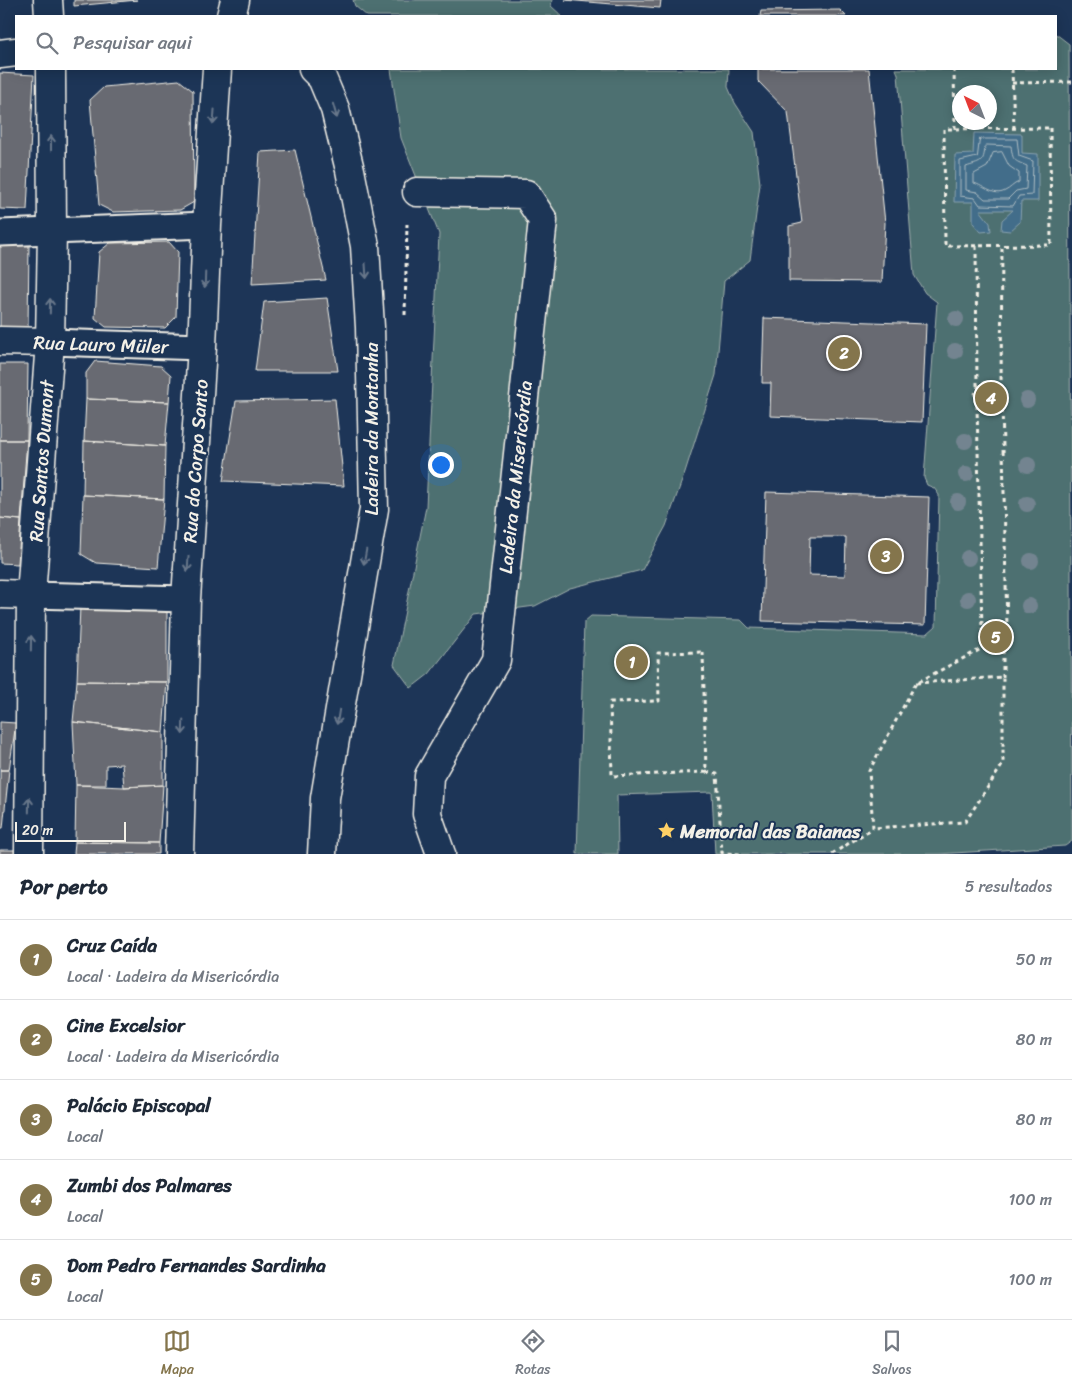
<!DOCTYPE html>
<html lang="pt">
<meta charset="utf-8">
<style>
body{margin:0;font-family:Sriracha,sans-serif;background:#f6f6f7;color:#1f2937}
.compass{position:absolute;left:952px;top:85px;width:45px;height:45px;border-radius:50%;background:#fff;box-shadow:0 2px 12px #0003;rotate:318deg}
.scale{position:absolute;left:15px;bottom:12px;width:111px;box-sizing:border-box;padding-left:5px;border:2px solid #f4f1e8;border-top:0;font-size:14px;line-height:18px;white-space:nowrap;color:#f4f1e8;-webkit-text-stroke:4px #1d3557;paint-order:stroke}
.you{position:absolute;left:440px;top:464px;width:18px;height:18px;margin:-12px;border:4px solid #fff;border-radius:50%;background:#1a73e8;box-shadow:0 0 0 8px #1a73e833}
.badge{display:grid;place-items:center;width:32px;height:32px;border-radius:50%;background:#84754c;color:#fff;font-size:16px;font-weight:700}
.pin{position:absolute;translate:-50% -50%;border:2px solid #fff;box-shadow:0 1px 5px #0006}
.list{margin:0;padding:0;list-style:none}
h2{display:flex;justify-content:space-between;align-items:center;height:65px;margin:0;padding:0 20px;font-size:21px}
h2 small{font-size:16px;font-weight:400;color:#747a83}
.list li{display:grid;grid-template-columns:32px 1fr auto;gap:15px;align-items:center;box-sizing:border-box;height:80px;padding:0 20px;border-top:1px solid #e0e1e3}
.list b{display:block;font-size:19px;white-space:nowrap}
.list p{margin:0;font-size:16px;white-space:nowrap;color:#747a83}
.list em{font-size:16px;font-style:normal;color:#747a83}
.icon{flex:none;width:28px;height:28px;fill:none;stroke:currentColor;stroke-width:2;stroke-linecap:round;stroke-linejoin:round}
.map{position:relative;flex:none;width:1072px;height:854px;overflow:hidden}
.search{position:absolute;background:#fff;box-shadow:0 2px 12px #0003;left:15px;right:15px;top:15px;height:55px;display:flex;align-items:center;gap:12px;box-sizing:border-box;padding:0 18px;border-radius:0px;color:#747a83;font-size:19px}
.sheet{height:465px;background:#fff}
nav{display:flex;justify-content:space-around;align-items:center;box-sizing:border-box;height:70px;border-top:1px solid #e0e1e3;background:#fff;font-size:14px;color:#747a83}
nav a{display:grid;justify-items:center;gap:2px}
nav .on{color:#84754c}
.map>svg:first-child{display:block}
</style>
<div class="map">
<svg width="1072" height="854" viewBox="0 0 1072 854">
<rect width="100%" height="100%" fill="#1d3557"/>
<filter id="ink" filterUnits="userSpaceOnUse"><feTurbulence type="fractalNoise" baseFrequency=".02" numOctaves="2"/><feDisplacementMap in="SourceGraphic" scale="10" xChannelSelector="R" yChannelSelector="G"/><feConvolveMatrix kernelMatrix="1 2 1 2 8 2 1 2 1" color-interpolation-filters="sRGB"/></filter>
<g filter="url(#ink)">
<path fill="#4e7071" stroke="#a1b0ac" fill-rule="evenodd" d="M353 0H552L551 6 562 16H367L355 6Z
M1056 34 1069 44 1072 841 1065 846 938 854H715L712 792 617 795 618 854H577L584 622 591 616 741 620 749 628 927 634 936 626 939 495 934 488 927 485 924 478 937 302 925 293 914 275 898 74 896 69H1056ZM960 92H990V122H960Z
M391 69H729L728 87 735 103 754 132 760 184 750 260 724 281 716 375 685 472 666 526 642 570 570 588 535 606 476 614 429 674 411 688 394 665 426 507 439 234 401 138Z"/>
<path fill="#426d8a" stroke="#89a2b0" d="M974 133 1022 134V153L1038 154V201H1021L1020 222 1010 231 1001 230 1002 220 1013 210H980L990 223 991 231 981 232 973 223V202H954L955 155 973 154Z"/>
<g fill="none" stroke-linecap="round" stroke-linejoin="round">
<path stroke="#adbcc2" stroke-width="1" d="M980 139H1017L1019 156 1033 161 1032 195 1019 196 1013 206 980 205 975 198 960 196V161L977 157Z
M987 145 1011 146C1013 161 1013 160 1027 166L1026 189 1016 191 1008 199H985L977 192 966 190V167C980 162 984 165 985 146Z
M1002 152 1009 166 1019 173V182C1013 184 1010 189 1005 191 994 197 984 186 974 183V174L987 167 993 153Z"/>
</g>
<path fill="#686b72" stroke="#f4f1e8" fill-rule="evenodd" d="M74 0H137L74 6Z
M565 0H661L660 8Z
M840 10 846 16H760L761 11Z
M758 69H869L885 223 882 282 789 281V226L802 223 788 112 758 81Z
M0 73 34 75 27 210 0 209Z
M179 80 193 91 194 202 180 210 113 212 99 205 90 100 104 87Z
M295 150 326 280 252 284 260 152Z
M169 242 178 252 176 317 165 328 106 327 95 318 99 252 110 243Z
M0 245H29L28 328H0Z
M327 298 338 371H255L264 302Z
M764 318 926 324 922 422 770 416 771 383H762Z
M95 361 161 366 171 375 169 402 86 399V373Z
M0 364H28L27 440H0Z
M86 399 169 402 165 446 84 441Z
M335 399 344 486 223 481 236 401Z
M0 440H27L21 520 0 518Z
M84 441 165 446 164 499 83 495Z
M766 492 929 497 925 625 762 621ZM810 537H846L845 576 809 575Z
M83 495 164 499 158 567 96 563 81 554Z
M0 518 21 520 18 564 0 563Z
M80 606 167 610V682L77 681Z
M77 681 167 682 163 732 73 722Z
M0 722 16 723 9 770H0Z
M73 722 163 732V785L124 787 122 764 106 765V785H76Z
M0 770H9L3 828H0Z
M76 785 124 787 163 785 159 843 75 842Z
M75 842 159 843V854H74Z
M0 850H15V854H0Z"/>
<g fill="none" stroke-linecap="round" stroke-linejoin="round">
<defs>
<path id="pedestrian" d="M0 233 207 225
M50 342 202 347
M31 595 186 599"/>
<path id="minor" d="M231 16 235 0
M417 192 526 194 543 220 496 660 429 776 427 814 441 854
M0 341 50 342
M0 594 31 595
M179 854 186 599 202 347 207 225 217 69"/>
<path id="tertiary" d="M48 0 49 16
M0 54 16 52
M313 69 322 78 335 109 350 170 365 246 370 327 374 509 325 798 322 854
M29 854 31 595 50 342 52 232 51 69"/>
</defs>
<use href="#pedestrian" stroke="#f4f1e8" stroke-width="29"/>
<use href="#minor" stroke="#f4f1e8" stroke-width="31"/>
<use href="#tertiary" stroke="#f4f1e8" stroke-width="31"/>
<path stroke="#f4f1e8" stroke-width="3" stroke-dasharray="4 4" stroke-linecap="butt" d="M954 69 955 129
M1012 69 1014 128
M1012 83 1072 82
M1050 128 1051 245 945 246 944 129Z
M976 246 977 387
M405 315 407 224
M975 396a14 14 0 1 1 28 0a14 14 0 1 1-28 0Z
M1001 388 1002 246
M1002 402 1007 629C1015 645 998 656 985 647 976 629 994 614 1007 629
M977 405 982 630
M1003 650V677
M703 652 706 772 612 776 610 702 659 701 658 653Z
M916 683 1003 677V764L965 822 873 828 869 771 916 683 985 647
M706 772 717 774 722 853 740 854
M832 854 873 828"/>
<use href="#pedestrian" stroke="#1d3557" stroke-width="25"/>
<use href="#minor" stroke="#1d3557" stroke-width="28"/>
<use href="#tertiary" stroke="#1d3557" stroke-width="28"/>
</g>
<g fill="#738490">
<circle cx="956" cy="319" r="8"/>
<circle cx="955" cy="351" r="8"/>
<circle cx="1027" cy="400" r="8"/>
<circle cx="965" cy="441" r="8"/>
<circle cx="1028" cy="465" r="8"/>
<circle cx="966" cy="474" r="8"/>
<circle cx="958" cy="502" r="8"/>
<circle cx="1027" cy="504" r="8"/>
<circle cx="968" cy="558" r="8"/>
<circle cx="1031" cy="561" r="8"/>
<circle cx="968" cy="599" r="8"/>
<circle cx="1029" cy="606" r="8"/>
</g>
<defs><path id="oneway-shaft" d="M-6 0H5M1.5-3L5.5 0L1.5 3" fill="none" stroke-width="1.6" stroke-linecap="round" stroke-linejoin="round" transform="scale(1.25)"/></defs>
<g stroke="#68778a">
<use href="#oneway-shaft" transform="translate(335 111) rotate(74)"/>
<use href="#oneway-shaft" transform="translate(214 117) rotate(94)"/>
<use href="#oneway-shaft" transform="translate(51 143) rotate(-90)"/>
<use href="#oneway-shaft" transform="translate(366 271) rotate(86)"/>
<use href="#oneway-shaft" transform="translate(205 280) rotate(92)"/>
<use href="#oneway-shaft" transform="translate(50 306) rotate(-89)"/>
<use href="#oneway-shaft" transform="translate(365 557) rotate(100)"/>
<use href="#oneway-shaft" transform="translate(188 564) rotate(94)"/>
<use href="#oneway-shaft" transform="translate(31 643) rotate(-89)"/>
<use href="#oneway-shaft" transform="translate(338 717) rotate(99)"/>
<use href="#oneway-shaft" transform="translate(183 727) rotate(92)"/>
<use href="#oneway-shaft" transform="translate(29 805) rotate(-89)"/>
</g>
</g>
<defs>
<symbol id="sight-bare" viewBox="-9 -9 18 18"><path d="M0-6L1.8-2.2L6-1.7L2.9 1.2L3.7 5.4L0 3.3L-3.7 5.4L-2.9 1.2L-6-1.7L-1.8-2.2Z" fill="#ffd166" stroke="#1d3557" stroke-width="2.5" paint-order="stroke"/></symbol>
</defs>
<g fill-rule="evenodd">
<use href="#sight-bare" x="654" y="818" width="25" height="25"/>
</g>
<g text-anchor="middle" stroke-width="4" stroke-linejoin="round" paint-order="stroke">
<g font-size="19" fill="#f4f1e8" stroke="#1d3557">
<text transform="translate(101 344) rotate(2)" y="7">Rua Lauro Müler</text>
<text transform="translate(371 429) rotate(-90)" y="7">Ladeira da Montanha</text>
<text transform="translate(41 461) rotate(-86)" y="7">Rua Santos Dumont</text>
<text transform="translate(195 461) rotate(-86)" y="7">Rua do Corpo Santo</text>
<text transform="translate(515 477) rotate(-84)" y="7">Ladeira da Misericórdia</text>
</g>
<g font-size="19" font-weight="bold" fill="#f4f1e8" stroke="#1d3557" text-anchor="start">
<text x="680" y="838">Memorial das Baianas</text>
</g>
</g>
</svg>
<svg class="compass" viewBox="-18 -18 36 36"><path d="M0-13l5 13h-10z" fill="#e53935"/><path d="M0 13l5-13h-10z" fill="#747a83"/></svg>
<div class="scale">20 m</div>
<div class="you"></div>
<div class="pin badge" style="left:632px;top:662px">1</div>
<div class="pin badge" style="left:844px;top:353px">2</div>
<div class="pin badge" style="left:886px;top:556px">3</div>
<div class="pin badge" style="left:991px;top:398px">4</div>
<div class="pin badge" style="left:996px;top:637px">5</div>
<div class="search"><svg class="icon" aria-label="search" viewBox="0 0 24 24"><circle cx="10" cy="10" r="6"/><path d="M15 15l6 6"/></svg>Pesquisar aqui</div>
</div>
<section class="sheet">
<h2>Por perto<small>5 resultados</small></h2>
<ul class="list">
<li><span class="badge">1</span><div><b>Cruz Caída</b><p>Local · Ladeira da Misericórdia</p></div><em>50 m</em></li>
<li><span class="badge">2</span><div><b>Cine Excelsior</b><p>Local · Ladeira da Misericórdia</p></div><em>80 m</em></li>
<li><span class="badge">3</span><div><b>Palácio Episcopal</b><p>Local</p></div><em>80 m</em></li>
<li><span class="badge">4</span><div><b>Zumbi dos Palmares</b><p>Local</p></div><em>100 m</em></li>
<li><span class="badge">5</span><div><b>Dom Pedro Fernandes Sardinha</b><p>Local</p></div><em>100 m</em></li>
</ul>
</section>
<nav>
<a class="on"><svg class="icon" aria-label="map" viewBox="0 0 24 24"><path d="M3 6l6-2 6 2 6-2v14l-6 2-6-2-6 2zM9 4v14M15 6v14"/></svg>Mapa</a>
<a><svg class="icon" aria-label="directions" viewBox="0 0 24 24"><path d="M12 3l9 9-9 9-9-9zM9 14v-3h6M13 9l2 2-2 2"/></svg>Rotas</a>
<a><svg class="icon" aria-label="saved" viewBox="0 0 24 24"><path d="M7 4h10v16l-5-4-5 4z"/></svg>Salvos</a>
</nav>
